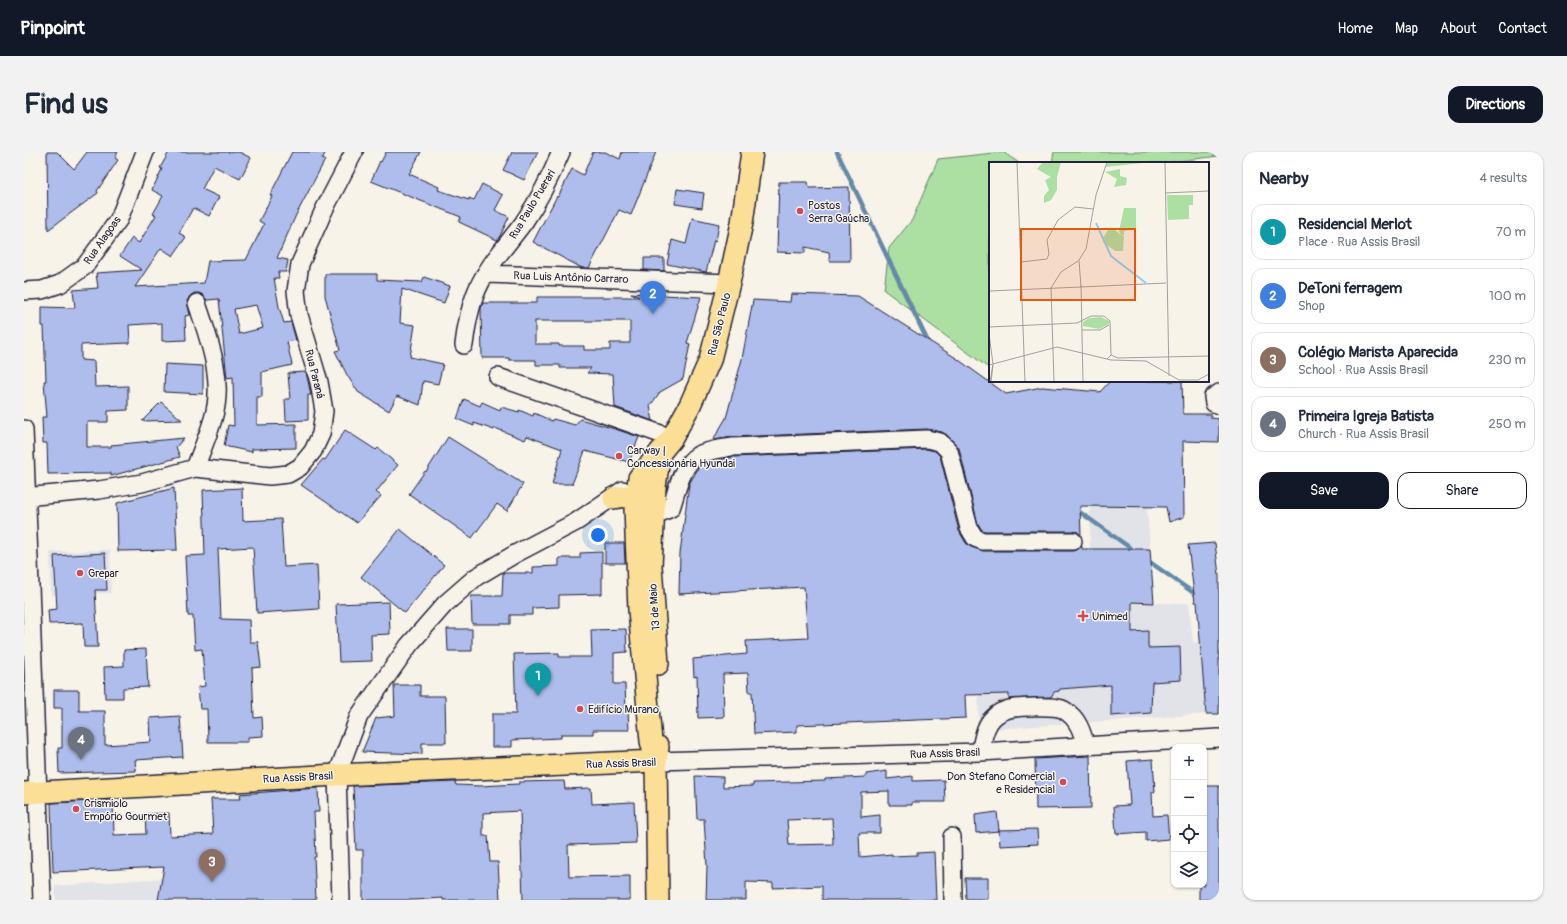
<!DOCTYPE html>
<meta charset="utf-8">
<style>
body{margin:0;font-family:Pangolin,sans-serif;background:#f2f2f3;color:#1f2937}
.controls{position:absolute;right:12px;bottom:12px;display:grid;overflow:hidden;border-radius:8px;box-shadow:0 1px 3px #0004}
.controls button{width:36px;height:36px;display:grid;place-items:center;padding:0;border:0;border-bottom:1px solid #e0e1e3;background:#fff;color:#1f2937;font:20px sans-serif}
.you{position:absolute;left:574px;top:383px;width:14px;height:14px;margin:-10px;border:3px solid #fff;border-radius:50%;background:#1a73e8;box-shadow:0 0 0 6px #1a73e833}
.badge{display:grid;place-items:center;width:26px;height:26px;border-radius:50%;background:#111827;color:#fff;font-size:13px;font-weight:700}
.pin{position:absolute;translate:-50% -33px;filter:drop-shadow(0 1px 2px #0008)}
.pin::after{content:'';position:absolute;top:21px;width:14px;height:12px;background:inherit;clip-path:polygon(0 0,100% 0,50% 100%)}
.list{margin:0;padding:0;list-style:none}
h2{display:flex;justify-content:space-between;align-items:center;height:52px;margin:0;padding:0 16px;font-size:17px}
h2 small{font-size:13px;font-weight:400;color:#747a83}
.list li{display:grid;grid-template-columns:26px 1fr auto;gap:12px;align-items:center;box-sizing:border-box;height:56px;margin:0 8px 8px;padding:0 8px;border:1px solid #e0e1e3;border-radius:12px}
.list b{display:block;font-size:15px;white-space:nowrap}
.list p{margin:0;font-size:13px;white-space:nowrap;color:#747a83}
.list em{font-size:13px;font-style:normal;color:#747a83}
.actions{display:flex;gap:8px;padding:12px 16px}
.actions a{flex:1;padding:9px 0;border:1px solid #111827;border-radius:12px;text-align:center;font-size:14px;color:#111827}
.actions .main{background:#111827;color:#fff}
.icon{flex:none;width:22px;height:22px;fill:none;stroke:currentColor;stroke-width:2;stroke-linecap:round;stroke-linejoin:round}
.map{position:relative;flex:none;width:1195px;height:748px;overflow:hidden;border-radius:12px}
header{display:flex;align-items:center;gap:24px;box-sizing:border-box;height:56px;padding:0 20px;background:#111827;color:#fff}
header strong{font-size:19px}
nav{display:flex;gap:22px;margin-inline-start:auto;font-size:14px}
.intro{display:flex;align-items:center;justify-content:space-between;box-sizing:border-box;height:96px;padding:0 24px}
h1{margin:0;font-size:28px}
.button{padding:10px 18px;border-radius:12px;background:#111827;color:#fff;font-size:14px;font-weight:700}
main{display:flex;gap:24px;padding:0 24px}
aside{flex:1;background:#fff;border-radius:12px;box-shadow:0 1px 3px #0004}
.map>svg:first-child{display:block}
</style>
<header>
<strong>Pinpoint</strong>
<nav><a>Home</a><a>Map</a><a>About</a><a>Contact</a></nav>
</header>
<div class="intro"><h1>Find us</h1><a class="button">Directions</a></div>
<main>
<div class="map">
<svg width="1195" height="748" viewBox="0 0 1195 748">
<rect width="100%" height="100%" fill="#f7f3e8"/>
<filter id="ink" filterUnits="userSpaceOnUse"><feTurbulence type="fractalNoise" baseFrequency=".025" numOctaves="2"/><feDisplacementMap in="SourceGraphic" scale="8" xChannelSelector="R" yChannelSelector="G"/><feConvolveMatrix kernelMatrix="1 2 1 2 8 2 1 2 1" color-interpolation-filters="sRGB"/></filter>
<g filter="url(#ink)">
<path fill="#e1e3e9" d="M1066 354 1123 355 1130 451H1165L1169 490H1176L1182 562 955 578 951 397H1066Z
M86 398 87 441 27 443 26 400Z
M291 715 292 748H32L31 734Z"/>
<path fill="#abe0a2" stroke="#66816e" d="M979 0 995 11H966V217L860 138 865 96 888 68 914 7Z
M1030 0H1195V4L1138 11H1028Z"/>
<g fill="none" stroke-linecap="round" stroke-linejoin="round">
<path stroke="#648aa8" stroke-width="4.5" d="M813 0 905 192
M1053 358 1112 400
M1123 408 1174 444"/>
</g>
<path fill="#aebdec" stroke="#22223b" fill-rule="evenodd" d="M23 0H33L50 17 63 0H94L91 6 94 8 73 39 74 41 24 78Z
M145 0H215L227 6 216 27 190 14 178 37 195 45 185 64 169 56 155 81 162 85 149 104 137 96 111 135 180 131 184 109 222 108 240 72 235 69 248 44 246 43 268 0H302L298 7 301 8 272 63 253 106 264 108 262 120H254L255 126H250L255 155 260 171 267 170 272 188 263 190 268 213 238 220V245H233V273L272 272V296L228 297V300L200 294 204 273 210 274 209 225 203 226 195 147 183 148 179 143 175 141H170L166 144 163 149 166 163 161 164 162 188 138 189V171L105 173 106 191 57 193V208L70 209 71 235 104 234V258L84 259V270H63V295H87V293L160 286 152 295 156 305 87 324V321L24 322 23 291H19L18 265H23L20 229H22L20 174H18V155L51 156 49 138 74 136 72 121 118 118 96 104 108 86 115 91 132 63 129 62 139 44 128 38 138 17 136 16ZM232 153 239 176 215 182 210 157Z
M362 0H397L385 22 415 35 414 38 445 48V46L450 48 458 32 479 43 471 58 485 65 476 84 473 88 435 70 437 65 347 29 356 9 357 10Z
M488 0H514L500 28 479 18Z
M569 0H581L596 7 598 0H632L607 63 595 58 565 116H558L509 90 533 44 534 45 548 17 559 23Z
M755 30H784L785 36 825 35 826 109H806L805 100 781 95V101L753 100Z
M653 37 680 41 678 56 651 52Z
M668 66 695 72 692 89 690 88 682 120 643 112 648 88 662 92Z
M620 106H640V119L620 118Z
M301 122H353V128L398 130 400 125 426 134 420 151 378 137 376 171 391 173 386 205 419 212 414 232 399 229 396 253 373 244 365 259 334 240 323 223 311 199 316 198 301 144Z
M620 138 639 139V143L677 145 663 191 666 192 659 227 636 240 626 254 629 269 591 255 589 222 563 221 567 216H536V213H512V208H485V206H458L457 156 459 151H513V145H615L607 141 620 142ZM511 169H606V191H586V198H560V194H535V192H511Z
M767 142 834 144 932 206 982 242 1018 235 1076 240 1086 229H1158L1159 262H1187V266L1195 267V290L1159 289 1160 365 1145 370 1142 355 1056 354 1057 384 1054 380 1049 379H961L958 378 954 372 935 296 923 283 918 280 903 277 708 285 689 288 702 266 718 207 729 148 766 150Z
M141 212 179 214V242L140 240Z
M282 220 287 243H284V268L262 269 261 247H266L264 221Z
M440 247 456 254 458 250 476 258 477 255 495 260V258L509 264 510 261 528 269 529 267 551 273 556 267 591 277 615 285 605 310 561 299 548 332H528L538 297 503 284 501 288 471 276 470 278 450 271V274L433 267Z
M137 250 158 268 118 269Z
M321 278 352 298 354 296 374 313 352 340 357 344 333 371 277 333 299 307 301 308Z
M424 285 499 332 483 359 473 352 448 386 385 342 401 319 402 320Z
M902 297 911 299 916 304 935 379 942 391 947 395 959 399H1049L1054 397 1058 394V397H1126L1130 451 1108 450V480L1124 479V496L1156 495 1157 528 1128 530 1127 561 1087 564V533L1036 537 1035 539 1030 540 1027 545 985 547V542L941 543 942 566 773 573V580L730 582 728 540H725L724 521 699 522 700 565 674 566 673 524 670 525 669 507 723 502 722 489 784 486 780 435 655 442 656 401 665 332 675 315 685 310 709 305Z
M150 336 153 398 94 399 93 351Z
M218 336 219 369 257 367 260 415 293 413 295 457 233 461 229 395 194 397 197 467 225 468 226 490H234L237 515 228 516 230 566 238 565 239 584 224 585V590H184L183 557H176L174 535 181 534 178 497 171 498 169 464H164L161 404 181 403 179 338Z
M376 377 420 413 381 461 337 425Z
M581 391H600L601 411H581Z
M1191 391 1195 423V562H1182L1173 450H1171L1164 393Z
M578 400V442L535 443V455L508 456V463H486V472H448L447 444H478L479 421H509V415L535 414V406H556V401Z
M81 401 83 438H71L74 495H60L59 471 25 472 24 458 33 457 30 404Z
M365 450 366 482 347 483 348 509 315 510 312 452Z
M423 477H448V499H424Z
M602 477 603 500 590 501V532H601L602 557H604L605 578H569V582H537V586L488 588V595H468V562H492L490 502 535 501V505H568L567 478Z
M122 497 124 535 99 536V546H81L80 515 100 514V498Z
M370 533H396V544H421L422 591H398V602L338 600 352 566 371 564Z
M30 538H55V559H81V593L127 590 126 566 156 564 159 605 111 608 112 619 35 621 34 596H38V556H30Z
M1066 604 1067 656 1012 657 1011 607Z
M1129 607 1131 640H1128L1129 664 1143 663 1145 687 1122 689V680L1092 682 1090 654 1106 653 1103 609Z
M863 619V627L889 624V629L920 628 921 650H888V653H865V639L837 640V665L856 663V681H835L836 705 868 702V704L893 703V701L910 700 912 748H798V734L749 736V731L722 730V748H682L683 714 680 667H673L671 624 699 625V635L729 634V631L801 629V627L842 625V622ZM808 666 809 692 765 693 763 668Z
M540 629 541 637 567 636 568 652 610 650 612 691 544 693 545 725 606 724V748H499L496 659 459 661V684H464L466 710H474L476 748H419V746L391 748H339V698H332L329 634 431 630 432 633 456 634 495 632V630Z
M1180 634H1195V747L1175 748V733H1180Z
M294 636 295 660H290L292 705H290L292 748H134L140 715 29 720 27 651 89 648 90 683 122 682 121 662 145 661 146 684 189 682 187 647H217L216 642Z
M973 660 975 679 952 681 951 663Z
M1013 677 1014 692 976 694 975 678Z
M941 726H964V747H942Z"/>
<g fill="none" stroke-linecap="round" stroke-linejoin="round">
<defs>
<path id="minor" d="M462 122 705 131
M0 139 18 138 36 132 61 114 95 67 121 0
M440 193C442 176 445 159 451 143 461 116 483 93 500 70 515 48 527 24 537 0
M474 225 648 286
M1195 241 1189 245 1190 251 1195 253
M0 277 18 748
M171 316C177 300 184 284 189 267 201 228 185 188 173 151
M0 345 75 338 118 331 171 316 246 324 264 322 276 315 289 299 297 282 300 259 295 230 275 163 272 139 276 112 300 58 330 0
M629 364 647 356C653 339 657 313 674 303 684 298 697 297 708 295L903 287 916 290 925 299 945 376 951 386 959 389H1049
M956 600C959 589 960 574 969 566 973 561 979 559 985 557 995 555 1032 553 1040 558 1054 566 1058 580 1062 594
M632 609 956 600 1195 586
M928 685 929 748
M317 748 313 623 335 564 385 493 421 452 452 425 491 402 552 370 599 338"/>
<path id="major" d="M590 346 609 343 618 345 620 352
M634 512 627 414 631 335 636 300
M632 609 627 589 615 458 611 356 615 326 648 286 666 253 686 208 705 131 718 71 728 0
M0 641 313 623 632 609
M634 748 632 609 634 595"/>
</defs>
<use href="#minor" stroke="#22223b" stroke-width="20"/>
<use href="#major" stroke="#22223b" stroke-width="24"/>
<use href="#minor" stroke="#f7f3e8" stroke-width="17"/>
<use href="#major" stroke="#fbdf96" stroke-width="21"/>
</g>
</g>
<g fill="#d1495b" stroke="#f7f3e8" stroke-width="1.5">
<circle cx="776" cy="59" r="4"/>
<circle cx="595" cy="304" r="4"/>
<circle cx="56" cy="421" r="4"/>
<path d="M1057 458h4v4h4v4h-4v4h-4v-4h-4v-4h4z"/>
<circle cx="556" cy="557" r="4"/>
<circle cx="1039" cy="630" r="4"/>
<circle cx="52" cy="657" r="4"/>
</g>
<g text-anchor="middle" stroke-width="3" stroke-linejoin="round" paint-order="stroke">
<g font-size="11" fill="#22223b" stroke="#f7f3e8">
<text transform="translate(508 52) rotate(-59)" y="4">Rua Paulo Puerari</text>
<text transform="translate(78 88) rotate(-55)" y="4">Rua Alagoas</text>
<text transform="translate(547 125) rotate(2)" y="4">Rua Luis Antônio Carraro</text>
<text transform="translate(695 172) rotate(-76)" y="4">Rua São Paulo</text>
<text transform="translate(291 222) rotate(76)" y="4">Rua Paraná</text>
<text transform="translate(630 455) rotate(-94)" y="4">13 de Maio</text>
<text transform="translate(921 601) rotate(-2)" y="4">Rua Assis Brasil</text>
<text transform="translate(597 611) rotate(-2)" y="4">Rua Assis Brasil</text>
<text transform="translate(274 625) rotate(-3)" y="4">Rua Assis Brasil</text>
</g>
<g font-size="11" fill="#22223b" stroke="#f7f3e8" text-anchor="start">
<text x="784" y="57">Postos<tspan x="784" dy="13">Serra Gaúcha</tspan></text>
<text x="603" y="302">Carway |<tspan x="603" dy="13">Concessionária Hyundai</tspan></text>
<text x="64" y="425">Grepar</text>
<text x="1068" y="468">Unimed</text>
<text x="564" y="561">Edifício Murano</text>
<text x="1031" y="628" text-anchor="end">Don Stefano Comercial<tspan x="1031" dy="13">e Residencial</tspan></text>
<text x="60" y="655">Crismiolo<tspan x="60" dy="13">Empório Gourmet</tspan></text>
</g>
</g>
<g transform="translate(965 10)">
<rect width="220" height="220" fill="#f7f3e8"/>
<path d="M62 0H72L68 15V28L62 38 55 41V34L60 28 56 18 62 15 48 7 53 1ZM118 0H162L117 5ZM131 7V14L138 16 137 23 125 25 128 17 116 10ZM178 33H204V43H200V57L179 58ZM135 46H147V67L135 69V73H132L135 74 134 89H126L114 80V76L119 68 125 67 132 73 130 69ZM112 155 120 159V162L110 167 94 164V160L100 156Z" fill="#abe0a2"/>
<path fill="none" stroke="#90cff1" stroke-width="2" d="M107 61 122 94 157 121"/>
<path fill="none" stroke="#a29fa3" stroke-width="1" d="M28 0 36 220M176 0 180 214M176 31 220 29M32 100 58 97 60 92 58 78 69 58 86 45 104 47M92 123 94 220M92 125 177 121M92 125 90 98 97 87 107 33 118 0M0 129 92 125M0 165 88 161 102 154H115L121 159 122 193 118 197M93 168H111L120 163M0 172 4 202M122 193 129 196 220 194M0 203 68 185 122 198 157 199 190 218H209L220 212M1 220 4 202M2 220 4 203M65 220 62 126 72 110 89 99"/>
<path fill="#e8590c" fill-opacity="0.15" stroke="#e8590c" stroke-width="2" d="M32 67H146V138H32Z"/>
<rect width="220" height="220" fill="none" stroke="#22223b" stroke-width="2"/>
</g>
</svg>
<div class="controls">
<button>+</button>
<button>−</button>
<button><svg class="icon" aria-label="locate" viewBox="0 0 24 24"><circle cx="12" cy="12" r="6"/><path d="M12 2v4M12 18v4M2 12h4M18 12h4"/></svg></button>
<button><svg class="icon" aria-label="layers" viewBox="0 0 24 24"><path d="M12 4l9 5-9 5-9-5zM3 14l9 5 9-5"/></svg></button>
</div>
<div class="you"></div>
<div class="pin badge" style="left:514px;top:544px;background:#0f9aa8">1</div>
<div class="pin badge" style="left:629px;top:162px;background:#3f7fe0">2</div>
<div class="pin badge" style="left:188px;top:730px;background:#8d6e63">3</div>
<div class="pin badge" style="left:57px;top:608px;background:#6b7280">4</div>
</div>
<aside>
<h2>Nearby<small>4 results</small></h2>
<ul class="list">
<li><span class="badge" style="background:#0f9aa8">1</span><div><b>Residencial Merlot</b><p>Place · Rua Assis Brasil</p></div><em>70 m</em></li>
<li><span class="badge" style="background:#3f7fe0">2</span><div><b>DeToni ferragem</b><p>Shop</p></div><em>100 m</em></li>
<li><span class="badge" style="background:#8d6e63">3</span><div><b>Colégio Marista Aparecida</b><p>School · Rua Assis Brasil</p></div><em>230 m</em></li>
<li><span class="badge" style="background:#6b7280">4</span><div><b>Primeira Igreja Batista</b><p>Church · Rua Assis Brasil</p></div><em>250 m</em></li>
</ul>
<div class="actions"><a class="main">Save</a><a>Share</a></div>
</aside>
</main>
